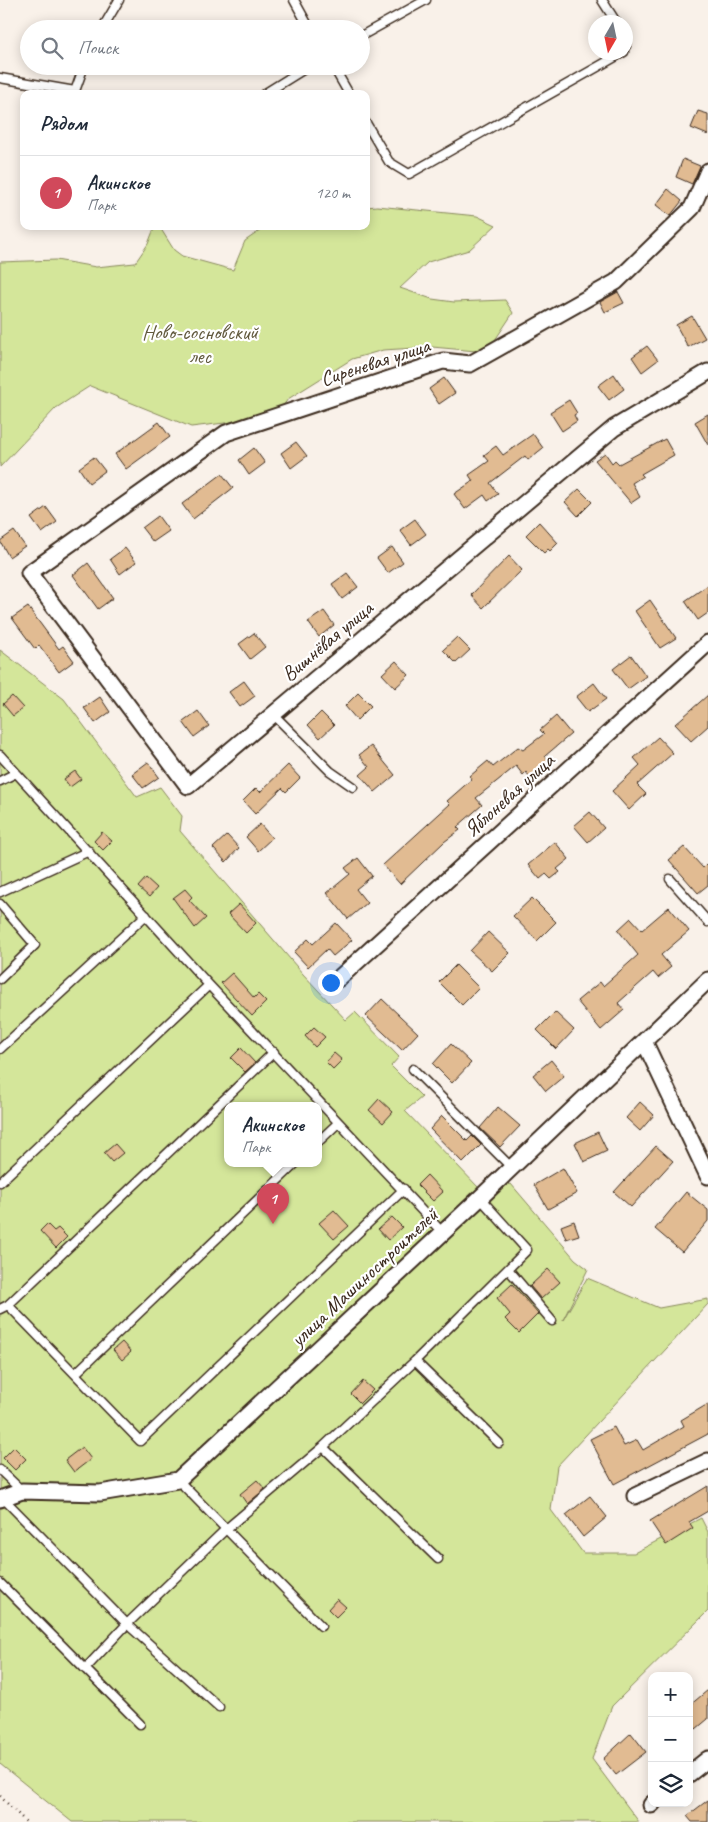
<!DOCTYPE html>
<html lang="ru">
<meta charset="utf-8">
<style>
body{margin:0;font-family:Caveat,sans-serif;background:#f2f2f3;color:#1f2937}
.controls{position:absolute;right:15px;bottom:15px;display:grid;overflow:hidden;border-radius:10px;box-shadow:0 2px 12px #0003}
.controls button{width:45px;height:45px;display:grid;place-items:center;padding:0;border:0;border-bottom:1px solid #e0e1e3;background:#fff;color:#1f2937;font:25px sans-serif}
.compass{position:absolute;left:588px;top:15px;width:45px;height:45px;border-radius:50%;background:#fff;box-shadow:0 2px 12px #0003;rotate:189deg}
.you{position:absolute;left:330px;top:982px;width:18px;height:18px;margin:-12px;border:4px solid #fff;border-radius:50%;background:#1a73e8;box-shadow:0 0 0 8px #1a73e833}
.badge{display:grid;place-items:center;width:32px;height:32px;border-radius:50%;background:#d1495b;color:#fff;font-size:16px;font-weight:700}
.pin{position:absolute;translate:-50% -41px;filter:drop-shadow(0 1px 2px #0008)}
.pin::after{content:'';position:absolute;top:26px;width:18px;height:15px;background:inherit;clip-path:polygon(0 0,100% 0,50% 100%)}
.popup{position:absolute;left:224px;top:1102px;width:98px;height:65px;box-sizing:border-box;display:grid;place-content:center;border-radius:10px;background:#fff;filter:drop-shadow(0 1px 4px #0005);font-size:16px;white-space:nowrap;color:#747a83}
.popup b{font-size:19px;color:#1f2937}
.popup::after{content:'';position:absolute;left:50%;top:100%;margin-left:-10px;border:10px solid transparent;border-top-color:#fff}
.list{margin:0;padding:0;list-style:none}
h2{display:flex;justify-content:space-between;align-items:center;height:65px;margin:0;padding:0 20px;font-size:21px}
h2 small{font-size:16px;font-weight:400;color:#747a83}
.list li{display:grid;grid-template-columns:32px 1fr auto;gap:15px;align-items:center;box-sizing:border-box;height:75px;padding:0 20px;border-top:1px solid #e0e1e3}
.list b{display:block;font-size:19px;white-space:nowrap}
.list p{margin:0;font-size:16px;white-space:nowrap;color:#747a83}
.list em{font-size:16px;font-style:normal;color:#747a83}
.icon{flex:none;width:28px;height:28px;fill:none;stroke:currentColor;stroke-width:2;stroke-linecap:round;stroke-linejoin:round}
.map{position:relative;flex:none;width:708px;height:1822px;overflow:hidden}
.search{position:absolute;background:#fff;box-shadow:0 2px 12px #0003;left:20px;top:20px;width:350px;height:55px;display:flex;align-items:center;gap:12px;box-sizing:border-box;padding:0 18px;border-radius:28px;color:#747a83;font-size:19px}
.panel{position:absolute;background:#fff;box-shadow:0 2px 12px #0003;left:20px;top:90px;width:350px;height:140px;border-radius:10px}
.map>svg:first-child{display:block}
</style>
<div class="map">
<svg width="708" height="1822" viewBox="0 0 708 1822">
<rect width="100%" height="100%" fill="#f9f1e9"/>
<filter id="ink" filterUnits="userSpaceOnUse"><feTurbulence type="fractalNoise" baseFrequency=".02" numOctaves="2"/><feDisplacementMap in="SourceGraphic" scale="10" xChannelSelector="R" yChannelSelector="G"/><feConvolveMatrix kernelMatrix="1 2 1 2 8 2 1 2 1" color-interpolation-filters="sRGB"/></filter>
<g filter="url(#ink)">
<path fill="#d4e69a" stroke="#88885c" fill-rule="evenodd" d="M377 206 477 216 496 225 469 250 428 262 400 288 432 299 454 302 505 300 513 313 487 352 432 347 383 350 352 359 288 399 275 417 191 427 90 386 56 408 0 467V262L56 260 96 267 135 263 148 244 155 226H159L174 250 182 256 233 270 245 241 267 226H366V207Z
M0 650 64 699 137 797 160 787 182 816 180 831 303 974 346 1020 355 1012 399 1057 391 1066 422 1097 405 1111 479 1188 511 1184 575 1259 588 1269 563 1320 587 1278 659 1308 708 1299V1304L557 1466 551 1510 583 1553H634L701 1518 708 1532V1611L612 1706 592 1759 639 1822H72L0 1764ZM228 1105H318V1163H228Z"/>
<path fill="#e1bb92" stroke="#3b2a1e" d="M698 111 708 114V135L691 128Z
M683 159 700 166 692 184 676 177Z
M668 189 682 201 670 216 656 205Z
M618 292 624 303 605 312 600 302Z
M692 316 705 338 688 347 676 325Z
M647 346 658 360 642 372 632 357Z
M614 374 624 389 609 400 598 386Z
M444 378 455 393 439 404 429 389Z
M569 400 577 413 574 415 577 421 562 431 550 412Z
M708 414V445L695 422Z
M159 422 170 437 126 469 115 454Z
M533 434 543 448 528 460 525 456 490 483 498 494 488 501 484 495 465 509 454 494 473 481 469 475 489 461 484 455 496 446 503 455Z
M665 439 674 455 641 474 643 476 632 483 640 497 631 503 595 460 605 453 612 463 615 460 619 464Z
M296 442 307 456 291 468 281 453Z
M254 448 265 463 249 475 239 460Z
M94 457 105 471 89 483 79 468Z
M222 474 233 488 193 519 182 504Z
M579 489 592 502 578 516 565 502Z
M46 507 57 522 42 533 31 518Z
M158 516 169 531 153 542 142 528Z
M415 519 426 534 411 545 400 530Z
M539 522 558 543 550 551 548 549 544 553 526 535Z
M14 531 25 546 9 557 0 541Z
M392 547 403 562 388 573 377 558Z
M125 548 136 562 120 574 110 559Z
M509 556 522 570 483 608 471 595Z
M88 563 113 598 98 609 73 575Z
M347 573 358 587 342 599 332 584Z
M708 585V613L698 620 685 601Z
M650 600 676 638 660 648 635 611Z
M28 607 59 649 63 646 74 661 59 672 39 645 35 649 12 618Z
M324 611 334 625 319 637 308 622Z
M254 633 265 647 250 659 239 644Z
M457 637 470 650 456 663 443 650Z
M631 655 646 676 628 689 613 669Z
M396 661 409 675 395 688 382 674Z
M244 681 255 696 240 707 229 692Z
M594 683 606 699 588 712 576 697Z
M358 693 371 706 357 720 345 706Z
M708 695V726L691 741 675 724Z
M12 696 23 708 13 716 3 704Z
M100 697 110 712 95 723 84 708Z
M198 711 209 726 194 737 183 722Z
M321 712 334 725 320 738 308 725Z
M556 716 571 734 545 756 552 764 532 780 526 772 523 775 516 766 476 798 482 805 457 827 460 830 444 842 400 884 383 865 450 804 447 801 472 779 470 776 488 761 493 767 518 747 523 750 544 734 540 730Z
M658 737 673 753 637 785 646 794 629 810 612 791 640 765 634 758Z
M371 746 395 775 375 792 360 775 369 767 359 755Z
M148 762 159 777 143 788 132 774Z
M288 765 300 778 286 792 282 788 255 814 243 801 256 788 260 792Z
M75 771 81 779 70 787 64 779Z
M590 812 604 828 588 842 574 826Z
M260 824 272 838 258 851 246 837Z
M102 832 112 841 103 850 94 841Z
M227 835 239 848 226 862 213 848Z
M555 842 569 859 557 869 560 872 551 879 546 874 540 879 528 865Z
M684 847 703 868 708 863V885L698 893 669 860Z
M358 858 372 876 356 889 367 903 348 919 327 893 350 874 345 868Z
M146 878 157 888 149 897 138 887Z
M185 889 192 897 189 900 206 918 195 928 173 898Z
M532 898 556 922 537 941 513 916Z
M239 904 256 923 246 933 228 914Z
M669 907 689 931 661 955 671 967 658 978 653 972 618 1003 624 1010 601 1030 577 1001 600 982 603 986 638 955 618 930 631 918 642 930Z
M336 923 352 940 333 956 327 949 308 967 294 952 308 939 313 944Z
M488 932 510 953 492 971 470 951Z
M456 965 479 988 462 1005 439 982Z
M232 973 254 998 258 994 266 1002 252 1016 221 983Z
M382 999 418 1033 402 1050 366 1016Z
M555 1012 574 1030 556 1049 537 1030Z
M314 1027 325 1037 315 1047 305 1036Z
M451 1044 471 1063 452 1083 433 1064Z
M241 1048 255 1063 245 1072 231 1058Z
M334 1053 342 1060 333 1069 326 1062Z
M551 1060 564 1076 546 1091 533 1075Z
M379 1099 393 1112 383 1123 369 1110Z
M640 1102 654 1115 640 1131 626 1118Z
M498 1107 520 1126 500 1147 480 1128Z
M442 1116 467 1141 472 1136 481 1145 463 1163 430 1129Z
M598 1132 607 1151 584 1162 575 1143Z
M115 1144 123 1153 112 1162 104 1153Z
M656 1146 673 1161 631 1207 614 1192Z
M563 1168 577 1193 548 1209 534 1185Z
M427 1175 443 1192 433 1201 417 1185Z
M686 1192 708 1210V1221L682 1252 655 1229Z
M334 1210 349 1226 334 1239 319 1223Z
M392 1217 402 1227 388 1240 378 1229Z
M574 1221 579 1235 566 1239 561 1226Z
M47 1224 54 1231 58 1228 67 1237 56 1248 40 1231Z
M548 1269 560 1282 541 1299 530 1286Z
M512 1284 538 1314 519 1333 505 1319 510 1314 497 1298Z
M122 1342 131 1352 122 1360 113 1350Z
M363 1381 373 1390 360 1403 351 1394Z
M708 1404V1434L614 1484 590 1439 614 1427 624 1446 637 1440 643 1450 684 1426 681 1420Z
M14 1447 26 1459 15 1470 3 1458Z
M82 1447 91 1459 74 1472 65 1460Z
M257 1480 265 1489 247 1504 240 1494Z
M708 1486V1511L689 1522 693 1528 666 1545 650 1521Z
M590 1496 607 1517 583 1537 566 1515Z
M337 1599 346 1607 336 1617 328 1609Z
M708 1690V1719L696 1729 689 1721V1706Z
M631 1733 646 1752 616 1775 603 1759Z
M708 1800V1822H692L687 1816Z"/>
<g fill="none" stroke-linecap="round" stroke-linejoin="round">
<defs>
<path id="service" d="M294 0 310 29
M602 0 616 22
M102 29 119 0
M361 36 426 0
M626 38V46
M333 66 349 94
M0 78 75 91
M74 94 84 66
M264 94 309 66
M366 123 389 162 409 174 624 52
M273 714 330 771 353 787
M0 755 209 985 442 1232
M0 781 16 773
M670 879 708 922
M0 892 89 851
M0 904 35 945 0 979
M0 1049 146 915
M413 1069 511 1167
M318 1142 338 1123
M0 1182 209 985
M508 1269 552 1321
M8 1305 140 1441 404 1189
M0 1309 8 1305 274 1052
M415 1361 499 1443
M75 1374 296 1163
M323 1447 438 1559
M0 1470 22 1491
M178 1480 321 1626
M2 1497 127 1624 225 1530 323 1447 415 1361 527 1250 480 1198
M0 1583 140 1724
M85 1669 127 1624 219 1707"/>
<path id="minor" d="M708 171 692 208 616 282 470 364 443 361 226 433 29 573 188 786 614 428 708 372
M338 979 708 643
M644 1041 708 1176
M635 1496 708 1461
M0 1499 22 1491 100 1493 178 1480 480 1198 708 980
M689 1774 708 1759
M651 1805 653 1803"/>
</defs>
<use href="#service" stroke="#3b2a1e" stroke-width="11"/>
<use href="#minor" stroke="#3b2a1e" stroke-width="19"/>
<path stroke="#3b2a1e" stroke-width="2.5" stroke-dasharray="1 4" stroke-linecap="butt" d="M0 1796 26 1822"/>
<use href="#service" stroke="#fff" stroke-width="8"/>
<use href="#minor" stroke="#fff" stroke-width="15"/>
</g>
</g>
<g text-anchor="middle" stroke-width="4.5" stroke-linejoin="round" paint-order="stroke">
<g font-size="21" fill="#61593d" stroke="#fff">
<text x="200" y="339">Ново-сосновский<tspan x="200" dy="24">лес</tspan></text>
</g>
<g font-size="21" fill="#3b2a1e" stroke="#fff">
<text transform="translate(375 362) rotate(-18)" y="7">Сиреневая улица</text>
<text transform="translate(327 641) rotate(-40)" y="7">Вишнёвая улица</text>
<text transform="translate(509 795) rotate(-42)" y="7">Яблоневая улица</text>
<text transform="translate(364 1277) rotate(-43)" y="7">улица Машиностроителей</text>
</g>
</g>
</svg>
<div class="controls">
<button>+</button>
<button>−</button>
<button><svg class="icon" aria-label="layers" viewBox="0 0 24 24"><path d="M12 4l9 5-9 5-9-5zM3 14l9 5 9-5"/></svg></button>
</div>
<svg class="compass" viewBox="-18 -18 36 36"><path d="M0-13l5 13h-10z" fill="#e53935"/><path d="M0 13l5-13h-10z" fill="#747a83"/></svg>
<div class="you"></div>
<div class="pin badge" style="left:273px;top:1224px">1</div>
<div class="popup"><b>Акинское</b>Парк</div>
<div class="search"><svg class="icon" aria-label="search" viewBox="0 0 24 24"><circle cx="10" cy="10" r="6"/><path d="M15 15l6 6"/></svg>Поиск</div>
<section class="panel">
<h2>Рядом<small></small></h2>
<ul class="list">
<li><span class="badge">1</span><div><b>Акинское</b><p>Парк</p></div><em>120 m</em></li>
</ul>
</section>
</div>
